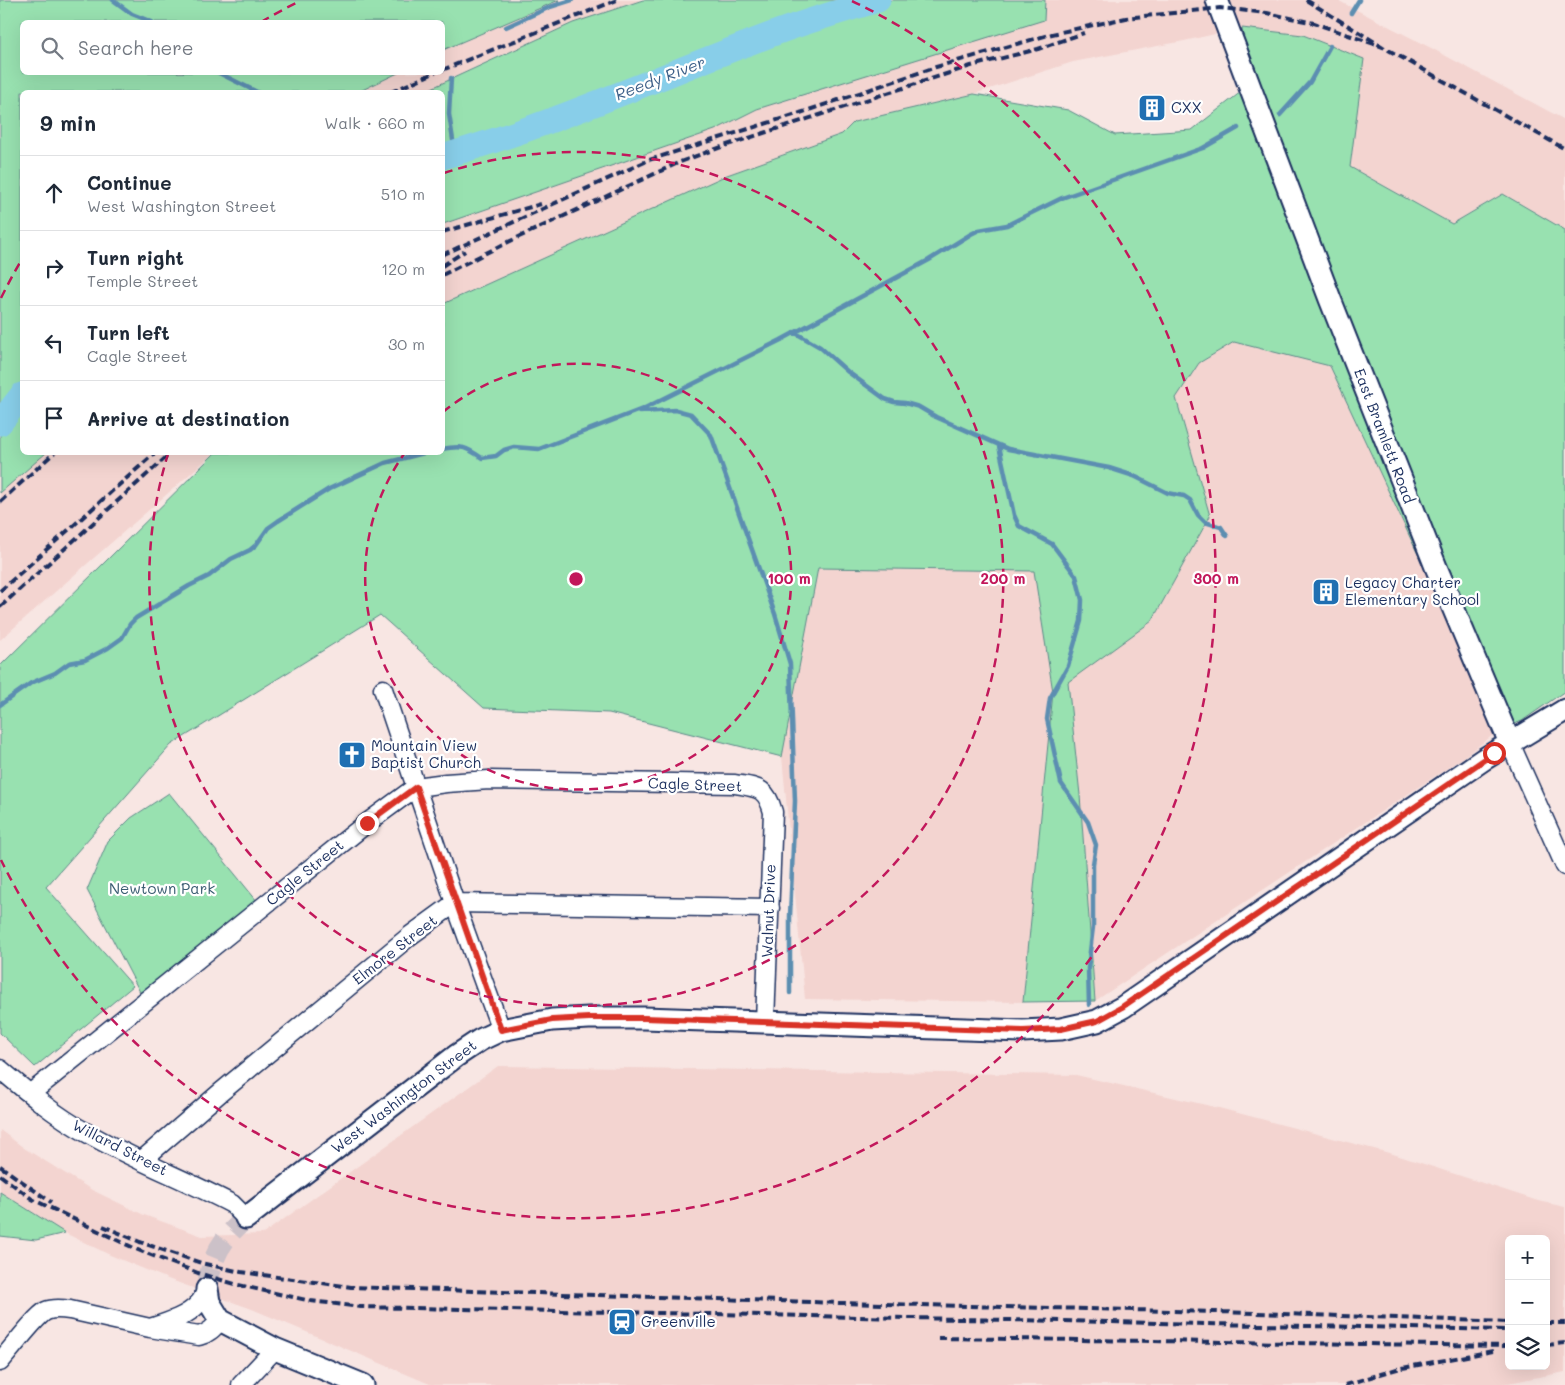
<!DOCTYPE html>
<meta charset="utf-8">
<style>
body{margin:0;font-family:Mali,sans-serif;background:#f2f2f3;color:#1f2937}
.controls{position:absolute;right:15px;bottom:15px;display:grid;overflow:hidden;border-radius:8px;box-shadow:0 5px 20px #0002}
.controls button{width:45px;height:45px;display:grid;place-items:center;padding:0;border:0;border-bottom:1px solid #e0e1e3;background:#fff;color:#1f2937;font:25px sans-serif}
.stop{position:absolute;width:15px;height:15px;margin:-11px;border:4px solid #d93025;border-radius:50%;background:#fff}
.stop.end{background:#d93025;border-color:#fff;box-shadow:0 1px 5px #0008}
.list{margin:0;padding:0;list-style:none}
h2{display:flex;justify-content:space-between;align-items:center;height:65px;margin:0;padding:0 20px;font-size:21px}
h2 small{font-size:16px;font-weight:400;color:#747a83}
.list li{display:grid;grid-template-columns:32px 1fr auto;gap:15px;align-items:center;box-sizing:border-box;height:75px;padding:0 20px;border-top:1px solid #e0e1e3}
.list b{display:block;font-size:19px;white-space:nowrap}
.list p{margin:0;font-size:16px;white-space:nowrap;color:#747a83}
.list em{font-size:16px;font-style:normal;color:#747a83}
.icon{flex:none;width:28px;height:28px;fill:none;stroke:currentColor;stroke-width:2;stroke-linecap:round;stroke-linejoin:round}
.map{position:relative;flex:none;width:1565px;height:1385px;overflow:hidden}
.search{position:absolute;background:#fff;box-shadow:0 5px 20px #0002;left:20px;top:20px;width:425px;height:55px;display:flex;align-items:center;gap:12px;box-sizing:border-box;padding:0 18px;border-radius:8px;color:#747a83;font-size:19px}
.panel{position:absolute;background:#fff;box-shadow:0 5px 20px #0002;left:20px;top:90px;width:425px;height:365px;border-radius:8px}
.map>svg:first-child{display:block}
</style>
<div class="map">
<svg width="1565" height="1385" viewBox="0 0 1565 1385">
<rect width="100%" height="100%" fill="#f8e6e3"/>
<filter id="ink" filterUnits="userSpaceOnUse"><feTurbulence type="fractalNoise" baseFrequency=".02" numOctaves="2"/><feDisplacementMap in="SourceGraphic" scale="10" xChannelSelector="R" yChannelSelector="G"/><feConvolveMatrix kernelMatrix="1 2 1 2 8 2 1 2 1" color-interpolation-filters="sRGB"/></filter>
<g filter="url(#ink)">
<path fill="#f3d4d0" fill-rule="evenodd" d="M559 0H643L573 23 423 92H358L398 73 442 72 443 50Z
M1045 0H1337L1433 49 1565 120V230L1503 194 1452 224 1350 167 1363 59 1303 35 1242 28 1184 41 1073 62 974 94 854 122 842 134 727 175 443 304 442 224 715 130 757 109 1043 20Z
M1234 342 1330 366 1500 730 1458 761 1095 1001 1080 795 1068 681 1152 621 1210 516 1176 398 1199 363Z
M46 453H214L0 640V493Z
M818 568 1035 571 1053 692 1023 1002 805 999 782 757Z
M498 1066 1076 1075 1219 1108 1393 1154 1538 1201 1565 1207V1372L1498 1385H432L252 1309 168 1279 110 1255 65 1233 0 1192V1130L24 1148 92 1190 144 1215 202 1236 263 1234ZM1509 1239H1546V1366H1509Z"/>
<path fill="#98e1b0" stroke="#5a8887" d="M0 0H559L443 50 442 22H22V72L398 73 358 92H22V452L46 453 0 493Z
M643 0H1045L1044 20 757 109 715 130 443 224 442 92H423L573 23Z
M1242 28 1303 35 1364 59 1350 167 1452 224 1503 194 1565 230V691L1522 721 1500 730 1330 366 1234 342 1199 363 1176 398 1210 516 1152 621 1068 682 1080 795 1095 1001 1023 1002 1053 692 1034 571 818 568 782 757 609 713 484 708 380 615 171 745 46 887 133 986 35 1067 0 1033V666L215 453 442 452 443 304 727 175 842 134 854 122 974 94 1068 110 1115 135 1192 130 1246 88Z
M169 793 257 901 141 994 87 890 108 841 131 818Z
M0 1192 65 1233 36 1240 0 1236Z"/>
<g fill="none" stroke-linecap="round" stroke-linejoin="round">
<path stroke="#5c8eb1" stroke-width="4.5" d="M113 0 132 14 152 22
M1351 13 1359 0
M506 27 550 7 572 0
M217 72 257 92
M451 78 449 114 455 153
M1280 115 1310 82 1330 46
M794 332 820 347 848 372 885 399 894 402 905 403 919 407 936 417 1008 449 1109 468 1134 476 1168 493 1184 496 1190 500 1198 515 1205 522 1221 527 1227 536
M639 412 676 410 691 414 711 435 775 614 790 664 795 801 790 916V993
M999 446 1014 515 1019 526 1052 544 1076 576 1082 600 1081 621 1068 666 1050 698 1047 719 1061 783 1088 822 1096 845 1093 864V927L1088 968 1089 1005
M442 449C462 445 466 447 482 458L496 456 504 450 514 447 539 449 645 408 781 340 929 260 971 234 979 230 1007 225 1062 198 1203 148 1238 128
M0 705 31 683 55 673 69 663 85 660 108 648 122 638 130 624 136 618 189 586 209 576 231 559 250 550 256 545 268 528 278 521 329 489 385 463 428 452"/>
<path stroke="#88cee9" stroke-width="25" d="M442 157C554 124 661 76 770 35 805 21 842 11 878 0
M0 423 22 395"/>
<path stroke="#ccc1c8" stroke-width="21" stroke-dasharray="21 11" stroke-linecap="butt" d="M207 1289C212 1255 221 1240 246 1218"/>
<defs>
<path id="minor" d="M383 689 455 903 501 1030
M1510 743 1565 866
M0 1069C27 1092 56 1116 87 1133 134 1160 184 1179 232 1204L246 1218
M31 1093 367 823 416 787 446 783 489 780 735 784C758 788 766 787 773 812L765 1022
M141 1161 221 1092 411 935 455 903 770 908
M153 1327C169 1322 188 1316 199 1303 203 1299 205 1293 207 1289
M0 1362C9 1352 36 1316 46 1311 53 1308 63 1309 70 1310L150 1328 199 1336C209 1333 214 1328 220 1320
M241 1385 275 1349"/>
<path id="tertiary" d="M1217 0 1330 299 1436 567 1510 743
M246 1218 456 1056 480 1040 501 1030 552 1020 589 1018H644L1023 1031 1061 1029 1097 1021 1123 1007 1484 759 1565 710
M207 1289 209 1302 220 1320 275 1349 363 1385"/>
</defs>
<use href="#minor" stroke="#1b2f5e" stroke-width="21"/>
<use href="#tertiary" stroke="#1b2f5e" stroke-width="25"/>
<use href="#minor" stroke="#fff" stroke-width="18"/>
<use href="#tertiary" stroke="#fff" stroke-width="21"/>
<path stroke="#1b2f5e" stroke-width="4" stroke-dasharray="8 4" stroke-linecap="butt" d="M1306 0 1383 47 1565 149
M442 70 617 0
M391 92 436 72
M442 232 541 204
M442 255 649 160 800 113 936 67 1052 34 1126 18 1220 8 1267 13 1314 23 1383 47
M442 266 465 251
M442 275 504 244 680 162 724 146 971 66 1038 49 1084 33
M0 502 55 452
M0 591 156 452
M0 607 172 452
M0 1166 51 1202
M0 1175 32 1199 138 1250 198 1273 238 1285 311 1301 361 1307 1509 1330
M103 1226 140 1242 201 1263 241 1272 351 1287 841 1303 1256 1313 1509 1322
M1546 1323H1565
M938 1338 1509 1346
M1546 1345 1565 1343
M1345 1385 1397 1369 1493 1351"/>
</g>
</g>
<g fill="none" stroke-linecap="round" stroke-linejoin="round" filter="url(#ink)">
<path stroke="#d93025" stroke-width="6" d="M367 823 416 787 501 1030 552 1020 589 1018H644L1023 1031 1061 1029 1097 1021 1122 1007 1494 753"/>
</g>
<g fill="none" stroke="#c2185b" stroke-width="2.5" stroke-dasharray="9 6">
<path d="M443 412A213 213 0 1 1 404 454"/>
<path d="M444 173A427 427 0 1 1 168 454"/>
<path d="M1 298A640 640 0 0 1 22 259M261 22A640 640 0 0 1 300 1M852 1A640 640 0 1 1 1 860"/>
</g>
<defs>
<symbol id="building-square" viewBox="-11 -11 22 22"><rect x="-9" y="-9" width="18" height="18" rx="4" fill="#1f6fb2" stroke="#fff"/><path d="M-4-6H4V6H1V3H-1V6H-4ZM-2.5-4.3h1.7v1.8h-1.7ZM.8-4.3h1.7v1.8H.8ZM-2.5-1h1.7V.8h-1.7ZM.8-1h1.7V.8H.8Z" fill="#fff"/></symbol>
<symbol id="church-square" viewBox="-11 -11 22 22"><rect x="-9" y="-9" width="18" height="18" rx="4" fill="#1f6fb2" stroke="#fff"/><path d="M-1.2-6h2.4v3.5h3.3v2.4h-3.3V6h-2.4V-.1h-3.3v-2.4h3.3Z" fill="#fff"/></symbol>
<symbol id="station-square" viewBox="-11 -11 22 22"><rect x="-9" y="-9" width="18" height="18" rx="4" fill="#1f6fb2" stroke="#fff"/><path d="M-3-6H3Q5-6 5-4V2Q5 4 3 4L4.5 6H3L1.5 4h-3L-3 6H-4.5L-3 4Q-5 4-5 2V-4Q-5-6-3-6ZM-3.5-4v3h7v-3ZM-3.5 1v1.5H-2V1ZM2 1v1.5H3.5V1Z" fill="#fff"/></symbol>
</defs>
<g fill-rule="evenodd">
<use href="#building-square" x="1136" y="92" width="32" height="32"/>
<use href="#building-square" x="1310" y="576" width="32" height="32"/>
<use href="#church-square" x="336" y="739" width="32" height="32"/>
<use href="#station-square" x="606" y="1306" width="32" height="32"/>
</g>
<g text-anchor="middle" stroke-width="4.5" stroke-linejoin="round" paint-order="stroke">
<g font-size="15" fill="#1b2f5e" stroke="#fff" text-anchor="start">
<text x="1171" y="113">CXX</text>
<text x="1345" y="588">Legacy Charter<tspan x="1345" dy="17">Elementary School</tspan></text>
<text x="371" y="751">Mountain View<tspan x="371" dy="17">Baptist Church</tspan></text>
<text x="641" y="1327">Greenville</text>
</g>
<g font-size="15" fill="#1b2f5e" stroke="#fff">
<text transform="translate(1384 436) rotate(69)" y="5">East Bramlett Road</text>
<text transform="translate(695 785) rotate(2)" y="5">Cagle Street</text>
<text transform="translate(305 873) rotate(-39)" y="5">Cagle Street</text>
<text transform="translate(769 911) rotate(-88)" y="5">Walnut Drive</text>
<text transform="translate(395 950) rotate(-38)" y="5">Elmore Street</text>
<text transform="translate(404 1097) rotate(-37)" y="5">West Washington Street</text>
<text transform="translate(120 1148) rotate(27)" y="5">Willard Street</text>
</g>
<g font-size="15" fill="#3a5c72" stroke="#fff">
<text x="162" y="894">Newtown Park</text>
</g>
<g font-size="16" font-style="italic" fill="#3c5f88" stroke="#fff">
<text transform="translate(660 78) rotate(-21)" y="6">Reedy River</text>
</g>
</g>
<circle cx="576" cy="579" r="8" fill="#c2185b" stroke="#fff" stroke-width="2.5"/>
<g font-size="15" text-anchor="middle" font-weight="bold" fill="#c2185b" stroke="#fff" stroke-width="4.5" stroke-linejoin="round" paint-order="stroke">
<text x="789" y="584">100 m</text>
<text x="1003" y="584">200 m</text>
<text x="1216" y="584">300 m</text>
</g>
</svg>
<div class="controls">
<button>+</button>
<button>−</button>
<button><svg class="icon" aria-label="layers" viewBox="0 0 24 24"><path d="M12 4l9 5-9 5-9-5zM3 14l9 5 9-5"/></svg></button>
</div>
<div class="stop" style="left:1494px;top:753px"></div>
<div class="stop end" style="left:367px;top:823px"></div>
<div class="search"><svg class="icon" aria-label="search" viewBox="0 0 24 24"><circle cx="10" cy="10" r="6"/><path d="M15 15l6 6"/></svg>Search here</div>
<section class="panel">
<h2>9 min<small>Walk · 660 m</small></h2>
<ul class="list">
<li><svg class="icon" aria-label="ahead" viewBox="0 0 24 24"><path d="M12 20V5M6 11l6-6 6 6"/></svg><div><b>Continue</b><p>West Washington Street</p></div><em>510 m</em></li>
<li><svg class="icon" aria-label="right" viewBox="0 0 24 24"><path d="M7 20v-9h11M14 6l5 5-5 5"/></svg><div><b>Turn right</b><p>Temple Street</p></div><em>120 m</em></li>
<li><svg class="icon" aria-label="left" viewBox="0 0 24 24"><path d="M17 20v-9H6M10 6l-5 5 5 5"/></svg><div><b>Turn left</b><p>Cagle Street</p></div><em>30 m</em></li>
<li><svg class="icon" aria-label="arrive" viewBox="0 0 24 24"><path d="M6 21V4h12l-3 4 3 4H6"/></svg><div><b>Arrive at destination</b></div></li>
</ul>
</section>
</div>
